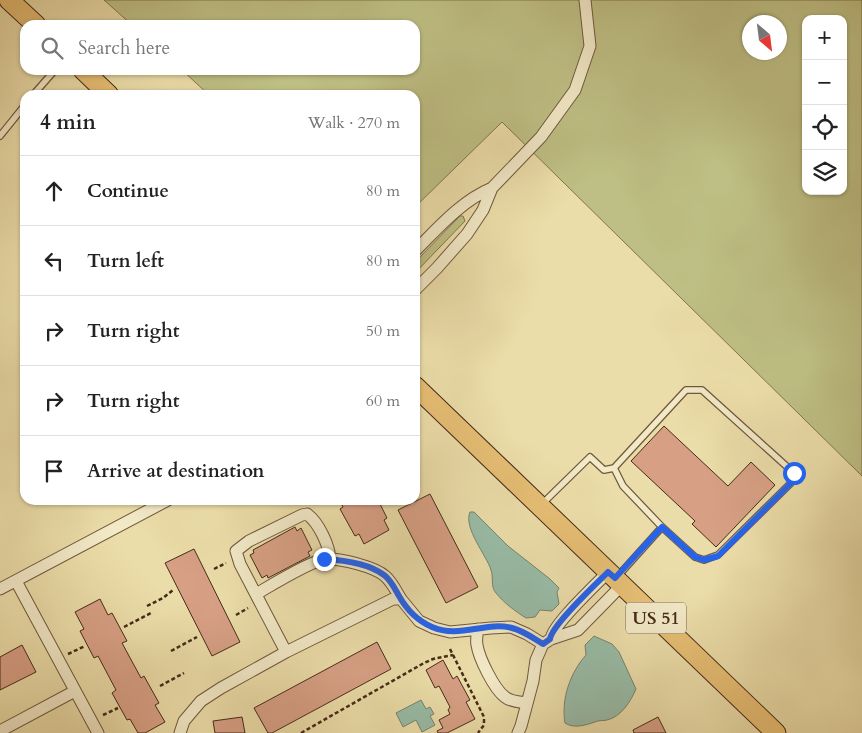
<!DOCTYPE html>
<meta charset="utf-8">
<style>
body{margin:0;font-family:Cardo,serif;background:#f2f2f2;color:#222}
.controls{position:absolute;right:15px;top:15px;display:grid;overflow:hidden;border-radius:10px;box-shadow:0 1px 4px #0004}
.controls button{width:45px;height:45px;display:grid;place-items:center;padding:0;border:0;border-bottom:1px solid #e0e0e0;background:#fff;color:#222;font:25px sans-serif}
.compass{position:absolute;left:742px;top:15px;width:45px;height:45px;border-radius:50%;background:#fff;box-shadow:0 1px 4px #0004;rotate:152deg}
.stop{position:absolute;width:15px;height:15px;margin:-11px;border:4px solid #2563eb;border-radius:50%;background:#fff}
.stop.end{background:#2563eb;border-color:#fff;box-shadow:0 1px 5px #0008}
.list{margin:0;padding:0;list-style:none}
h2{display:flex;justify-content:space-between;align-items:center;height:65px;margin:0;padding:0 20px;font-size:21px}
h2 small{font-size:16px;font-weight:400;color:#767676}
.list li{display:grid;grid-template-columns:32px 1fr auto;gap:15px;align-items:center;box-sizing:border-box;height:70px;padding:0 20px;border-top:1px solid #e0e0e0}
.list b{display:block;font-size:19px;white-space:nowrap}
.list em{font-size:16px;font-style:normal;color:#767676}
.icon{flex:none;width:28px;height:28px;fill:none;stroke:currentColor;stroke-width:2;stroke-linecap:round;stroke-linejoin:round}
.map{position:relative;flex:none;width:862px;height:733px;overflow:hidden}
.search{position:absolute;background:#fff;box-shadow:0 1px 4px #0004;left:20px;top:20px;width:400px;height:55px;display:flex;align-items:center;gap:12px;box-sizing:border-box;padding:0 18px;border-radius:15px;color:#767676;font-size:19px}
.panel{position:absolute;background:#fff;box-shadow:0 1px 4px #0004;left:20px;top:90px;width:400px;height:415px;border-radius:15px}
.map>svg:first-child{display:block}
</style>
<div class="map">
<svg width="862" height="733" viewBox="0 0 862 733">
<rect width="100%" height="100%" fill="#ebdda9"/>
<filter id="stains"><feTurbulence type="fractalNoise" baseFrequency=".004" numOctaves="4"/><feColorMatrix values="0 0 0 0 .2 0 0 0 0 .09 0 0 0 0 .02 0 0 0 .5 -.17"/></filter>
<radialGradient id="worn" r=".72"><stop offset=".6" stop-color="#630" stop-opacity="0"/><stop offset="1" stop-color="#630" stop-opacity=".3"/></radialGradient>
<path fill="#bebf84" stroke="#82754e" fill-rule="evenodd" d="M104 0H862V476L502 122 415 207V95H209L182 70H415V25H132ZM806 19H843V191H806ZM750 22H780V52H750Z
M460 216H463L465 221 415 273V262Z"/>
<path fill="#98bca7" stroke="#78826e" d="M470 512H474L508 546 550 579 559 588 557 592 559 604 552 611 540 610 535 617 526 618C515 611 504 603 496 593 490 586 494 578 491 570 487 556 463 528 470 512Z
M594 636 612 644 619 652 636 689C631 701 621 717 607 720 603 721 599 720 595 722 586 725 574 729 565 723 561 699 570 673 586 655L585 645Z
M421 700 426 709 430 707 434 714 430 716 435 725 422 732 416 720 403 727 396 713Z"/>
<path fill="#d7a085" stroke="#472b19" d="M664 426 728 486 751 462 775 485 716 547 692 524 695 521 631 461Z
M430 494 478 587 446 603 398 510Z
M339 500H378L387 518 384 520 389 530 364 544 359 534 355 536 340 509 343 507Z
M295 527 297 531 301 528 312 550 308 552 310 556 268 578 267 575 262 578 250 555 254 553 253 550Z
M194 549 240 642 212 656 165 563Z
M100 599 108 615 112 613 127 641 122 643 141 678 144 676 159 703 155 705 165 722 145 733H138L130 719 127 720 112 693 116 690 98 656 94 658 80 631 84 629 75 612Z
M377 642 391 669 272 733H268L254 708Z
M22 645 36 672 0 690V657Z
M443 660 453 679 457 676 470 700 466 702 475 719 447 733H438L437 731 443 728 439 720 450 714 448 710 450 707 439 686 435 688 426 670Z
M242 717 245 733H215L213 721Z
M658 717 666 733H634L633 730Z"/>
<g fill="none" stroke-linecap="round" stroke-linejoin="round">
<defs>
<path id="lane" d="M33 95 55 70
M0 136 25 105
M614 468 623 486 662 527
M542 504 590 457 604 470 614 468 686 390H702L794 473 795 479 718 555 704 560 695 557 662 527 617 577"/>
<path id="street" d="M415 251C438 228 461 201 492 188
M415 290 437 268 467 234 483 210 492 188 541 137 575 90 590 46 585 0
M16 581 98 733
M0 589 168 500
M256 594C270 586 312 560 326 559 340 558 375 567 385 576 392 582 396 591 401 599
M478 629C477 634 476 640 477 645 479 658 494 689 505 697 511 702 520 702 527 703
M551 639C552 625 597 584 608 572
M286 652 240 564 236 551 249 541 302 515 307 514C319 523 329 545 330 559
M0 731 75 691
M180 733 184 721 201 701 221 688 286 652 393 599H401L419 621 434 628 450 632 491 628 511 627 527 634 543 644
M518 733 521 726 533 681 536 660 543 644 551 639 578 630 622 585"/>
<path id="primary" d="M9 0 36 25
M83 70 109 95
M415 386 776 733"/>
</defs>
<use href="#lane" stroke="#70583d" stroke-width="8"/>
<use href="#street" stroke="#70583d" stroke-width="13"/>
<use href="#primary" stroke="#472b19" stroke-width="21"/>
<path stroke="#472b19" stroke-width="2.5" stroke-dasharray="4 2.5" stroke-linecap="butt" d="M214 569 226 563
M147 606 163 598 173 590
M236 615 248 608
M124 627 151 613
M450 649 484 717V725L478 733
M171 651 197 637
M68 654 85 646
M160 686 184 673
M103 715 118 708
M301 733 424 663 433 659 453 655"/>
<use href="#lane" stroke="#f2e9c7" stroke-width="5.5"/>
<use href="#street" stroke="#f2e9c7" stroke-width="11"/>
<use href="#primary" stroke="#e6be74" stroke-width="19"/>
</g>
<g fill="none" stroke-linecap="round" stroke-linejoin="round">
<path stroke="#2563eb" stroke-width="6" d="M324 559C343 560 368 563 384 575 391 580 395 589 399 596 407 610 418 621 432 627 459 639 486 621 512 628 524 631 533 638 543 644L550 639C552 625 596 584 608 572L615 578 662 527 695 557 704 560 718 556 795 479 794 473"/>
</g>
<g text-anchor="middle" stroke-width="5" stroke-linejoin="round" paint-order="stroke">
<rect fill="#f2e9c7" stroke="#7a644d" stroke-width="1" x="626" y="602.5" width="60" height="31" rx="4"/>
<g font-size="18" font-weight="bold" fill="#472b19">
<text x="656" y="624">US 51</text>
</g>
</g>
<rect width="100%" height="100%" filter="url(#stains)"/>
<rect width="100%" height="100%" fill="url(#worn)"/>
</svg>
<div class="controls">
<button>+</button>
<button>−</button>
<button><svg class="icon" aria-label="locate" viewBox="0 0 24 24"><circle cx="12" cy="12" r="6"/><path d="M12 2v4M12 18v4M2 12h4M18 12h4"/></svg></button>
<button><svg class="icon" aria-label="layers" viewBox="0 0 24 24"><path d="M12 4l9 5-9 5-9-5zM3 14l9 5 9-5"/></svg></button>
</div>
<svg class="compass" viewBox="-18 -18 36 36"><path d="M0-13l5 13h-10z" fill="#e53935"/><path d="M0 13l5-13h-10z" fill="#767676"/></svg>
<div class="stop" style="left:794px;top:473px"></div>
<div class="stop end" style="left:324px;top:559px"></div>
<div class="search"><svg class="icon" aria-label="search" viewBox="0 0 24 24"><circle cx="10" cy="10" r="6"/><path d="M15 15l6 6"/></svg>Search here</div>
<section class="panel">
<h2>4 min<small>Walk · 270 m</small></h2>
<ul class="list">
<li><svg class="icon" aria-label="ahead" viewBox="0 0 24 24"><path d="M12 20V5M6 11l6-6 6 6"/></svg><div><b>Continue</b></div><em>80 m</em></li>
<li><svg class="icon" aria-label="left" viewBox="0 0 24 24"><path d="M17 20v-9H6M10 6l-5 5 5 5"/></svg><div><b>Turn left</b></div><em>80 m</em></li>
<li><svg class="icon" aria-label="right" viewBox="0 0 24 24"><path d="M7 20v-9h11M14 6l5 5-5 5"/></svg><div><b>Turn right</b></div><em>50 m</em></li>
<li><svg class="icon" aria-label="right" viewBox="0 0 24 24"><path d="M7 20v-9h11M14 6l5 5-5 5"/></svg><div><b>Turn right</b></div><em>60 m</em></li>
<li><svg class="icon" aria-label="arrive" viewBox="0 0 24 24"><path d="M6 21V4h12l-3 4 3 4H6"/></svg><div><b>Arrive at destination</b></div></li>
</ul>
</section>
</div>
